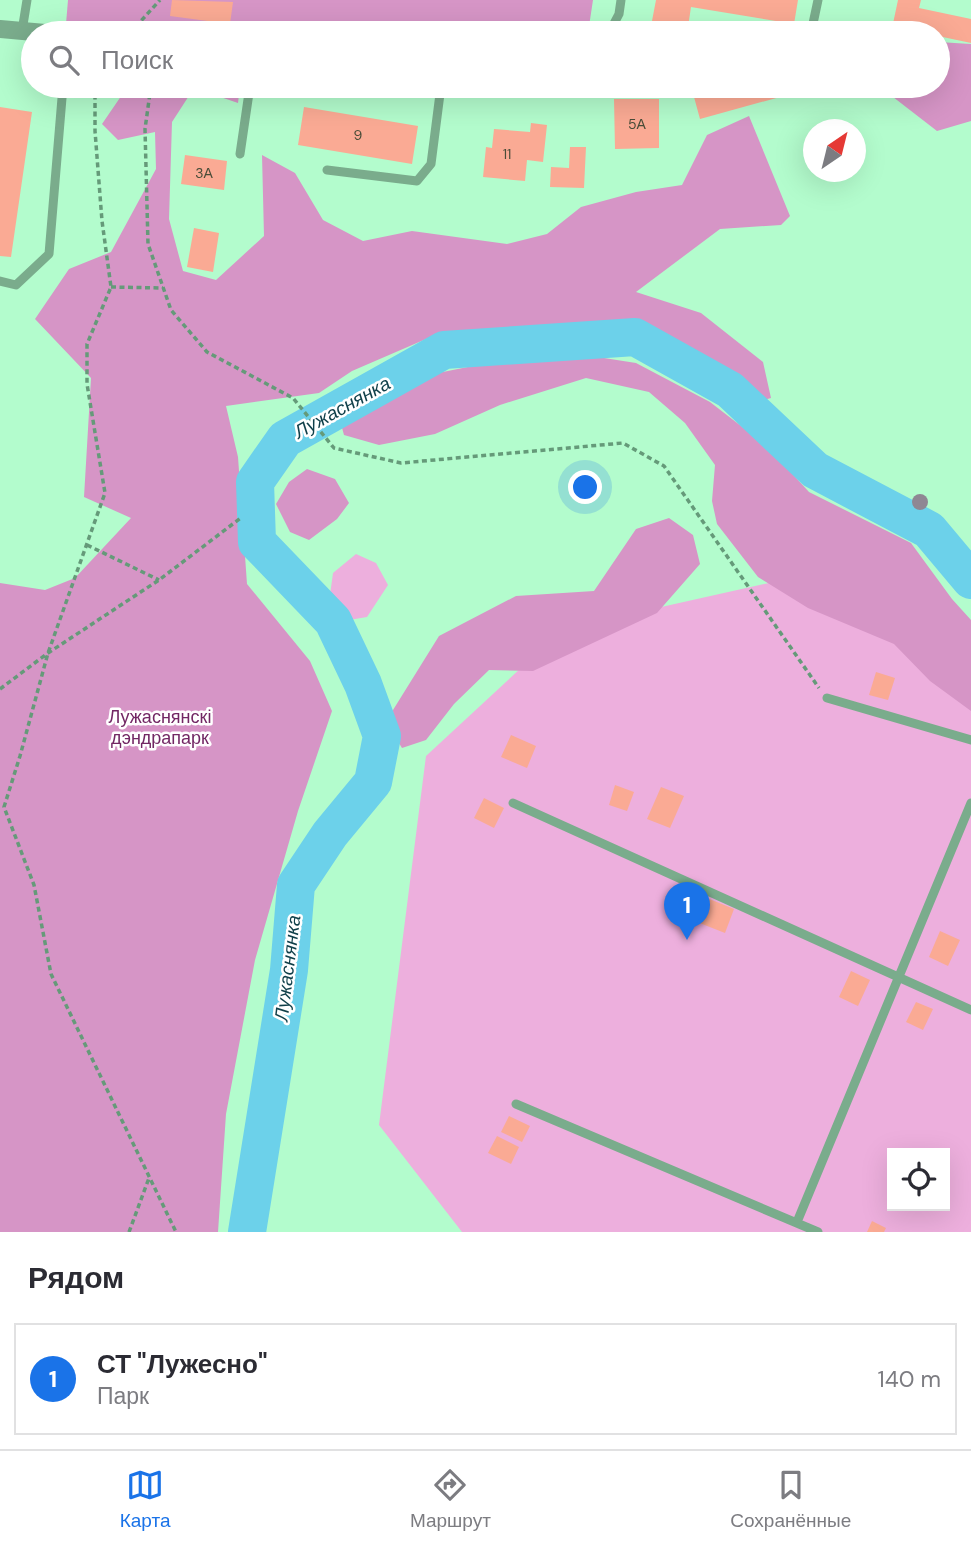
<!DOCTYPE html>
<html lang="ru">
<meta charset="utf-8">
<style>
body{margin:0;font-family:"DM Sans",sans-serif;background:#f7f7f7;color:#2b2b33}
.controls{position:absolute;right:21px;bottom:21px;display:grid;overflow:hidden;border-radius:0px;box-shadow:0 7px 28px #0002}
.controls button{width:63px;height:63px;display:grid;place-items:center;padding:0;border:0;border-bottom:2px solid #e1e1e2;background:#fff;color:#2b2b33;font:35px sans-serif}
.compass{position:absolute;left:803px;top:119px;width:63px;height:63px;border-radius:50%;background:#fff;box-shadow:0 7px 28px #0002;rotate:35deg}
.you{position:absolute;left:586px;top:488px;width:24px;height:24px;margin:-18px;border:5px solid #fff;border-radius:50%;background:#1a73e8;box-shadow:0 0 0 10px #1a73e833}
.badge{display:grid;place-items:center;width:46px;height:46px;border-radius:50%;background:#1a73e8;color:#fff;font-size:23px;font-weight:700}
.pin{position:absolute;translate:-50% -58px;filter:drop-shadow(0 2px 4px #0008)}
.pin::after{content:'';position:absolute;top:37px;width:24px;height:21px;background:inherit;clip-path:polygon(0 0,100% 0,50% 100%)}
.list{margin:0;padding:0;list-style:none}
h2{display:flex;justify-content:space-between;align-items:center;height:91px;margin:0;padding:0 28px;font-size:30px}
h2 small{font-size:23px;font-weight:400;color:#7c7c81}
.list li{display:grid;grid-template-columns:46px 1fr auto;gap:21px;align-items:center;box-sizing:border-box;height:112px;margin:0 14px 14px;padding:0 14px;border:2px solid #e1e1e2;border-radius:0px}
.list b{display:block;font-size:26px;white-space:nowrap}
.list p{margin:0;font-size:23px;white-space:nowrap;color:#7c7c81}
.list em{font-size:23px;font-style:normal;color:#7c7c81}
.icon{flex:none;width:38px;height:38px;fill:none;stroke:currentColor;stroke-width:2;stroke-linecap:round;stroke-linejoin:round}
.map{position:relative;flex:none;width:971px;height:1232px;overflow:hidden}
.search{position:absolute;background:#fff;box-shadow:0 7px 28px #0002;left:21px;right:21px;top:21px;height:77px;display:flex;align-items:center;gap:18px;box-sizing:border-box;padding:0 24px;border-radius:38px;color:#7c7c81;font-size:26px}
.sheet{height:217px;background:#fff}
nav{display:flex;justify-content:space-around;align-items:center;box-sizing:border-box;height:98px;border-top:2px solid #e1e1e2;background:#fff;font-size:19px;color:#7c7c81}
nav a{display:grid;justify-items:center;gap:4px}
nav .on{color:#1a73e8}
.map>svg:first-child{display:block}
</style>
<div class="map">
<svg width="971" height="1232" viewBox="0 0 971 1232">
<rect width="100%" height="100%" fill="#b3fccd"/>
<path fill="#edafdd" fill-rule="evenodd" d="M356 554 376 563 388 585 367 617 349 620 330 595 333 573Z
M791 578 971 658V1232H462L379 1125 426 756 563 629ZM892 1153H945V1206H892Z"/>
<path fill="#d695c6" d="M68 0H593L588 33H414L66 24Z
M938 42 971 44V121L937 131 884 90 885 86H938Z
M128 86H240L238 103 194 88 172 122 169 219 183 271 216 280 264 236 262 155 295 173 323 220 363 241 412 231 507 244 547 234 581 207 636 192 682 185 707 135 749 116 790 216 781 225 720 229 636 292 701 313 763 362 771 398 757 402 690 354 625 327H523L433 336 352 371 319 393 226 406 238 457 247 584 310 661 332 711 298 811 255 960 226 1114 218 1232H0V583L45 590 75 578 131 518 84 497 91 378 35 319 69 269 111 252 156 169 155 132 118 140 102 124Z
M572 353 636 363 710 402 767 446 809 492 911 543 952 599 971 620V711L930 681 894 644 808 608 758 577 717 524 712 501 715 465 685 423 649 392 586 378 500 405 435 434 379 445 344 435 341 424 418 377 512 358Z
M307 469 335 479 349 503 337 519 309 540 290 532 276 504 289 482Z
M669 518 693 535 700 564 657 613 533 671 489 670 454 704 426 740 402 748 394 735 393 710 439 636 516 596 594 591 636 529Z"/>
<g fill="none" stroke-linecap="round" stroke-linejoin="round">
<path stroke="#6cd1ea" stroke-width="38" d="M247 1232 289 970 296 885 330 834 373 782 382 736 363 684 333 621 257 542 255 482 285 439 444 350 635 337 730 390 815 470 929 530 971 580"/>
</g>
<path fill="#faaa94" d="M172 0 233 2 230 24 170 16Z
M656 0H798L794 24 691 7 688 27 652 21Z
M898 0H921L919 8 971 19V43L938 36V33H891Z
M691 86H816V87L700 119Z
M614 99H659V148L615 149Z
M0 107 32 112 11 257 0 256Z
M304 107 418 126 412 164 298 145Z
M531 123 547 125 543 162 527 160 525 181 483 177 486 147 492 148 494 129 530 132Z
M570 147H586L584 188 550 187 551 167 569 168Z
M185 155 227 161 224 190 181 184Z
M194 228 219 233 213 272 187 267Z
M876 672 895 678 888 700 869 695Z
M511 735 536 746 527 768 501 757Z
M615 785 634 792 627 811 609 805Z
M661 787 684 796 670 828 647 819Z
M484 798 504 808 494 828 474 818Z
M707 898 734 909 725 933 697 922Z
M940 931 960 940 948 966 929 957Z
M851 971 870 980 858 1006 839 997Z
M916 1002 933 1009 923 1030 906 1022Z
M509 1116 530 1126 522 1142 501 1132Z
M497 1136 519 1147 511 1164 488 1153Z
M872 1221 886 1228 884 1232H867Z"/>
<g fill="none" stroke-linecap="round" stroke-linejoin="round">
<path stroke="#659a79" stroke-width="3.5" stroke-dasharray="5 3.5" stroke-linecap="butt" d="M130 33 160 0
M95 86V131L102 221 111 287 87 344V384L105 493 48 653 20 756 4 807 34 885 51 974 176 1232
M151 86 145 129 148 244 171 310 207 352 293 398 334 448 401 463 623 443 664 466 819 688
M111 287 163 288
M87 545 159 580
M0 689 48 653 159 580 242 517
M129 1232 149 1178"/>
<path stroke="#7aac8c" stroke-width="9" d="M22 31 27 0
M609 33 619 14 621 0
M811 33 818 0
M240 154 250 86
M327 170 417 181 431 164 441 86
M0 281 16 285 49 254 63 86
M827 698 971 740
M513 803 971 1010
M516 1104 818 1232
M797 1222 971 803"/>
<path stroke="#7aac8c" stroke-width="18" d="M0 29 45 33"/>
</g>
<circle fill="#8f8793" cx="920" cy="502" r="8"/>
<g text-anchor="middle" stroke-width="5" stroke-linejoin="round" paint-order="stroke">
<g font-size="14" fill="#494c38">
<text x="637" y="129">5А</text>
<text x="358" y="140">9</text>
<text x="507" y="159">11</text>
<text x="204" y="178">3А</text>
</g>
<g font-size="18" fill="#722764" stroke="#fff">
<text x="160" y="723">Лужаснянскі<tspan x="160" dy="21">дэндрапарк</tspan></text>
</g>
<g font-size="19" font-style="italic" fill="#0f3f49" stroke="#fff">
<text transform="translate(342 407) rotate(-29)" y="7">Лужаснянка</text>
<text transform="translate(287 968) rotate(-83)" y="7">Лужаснянка</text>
</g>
</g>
</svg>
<div class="controls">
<button><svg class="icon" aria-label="locate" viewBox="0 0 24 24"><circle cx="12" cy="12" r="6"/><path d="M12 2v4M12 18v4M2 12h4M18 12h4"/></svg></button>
</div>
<svg class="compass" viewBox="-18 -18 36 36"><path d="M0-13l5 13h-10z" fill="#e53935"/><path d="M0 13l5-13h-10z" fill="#7c7c81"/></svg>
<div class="you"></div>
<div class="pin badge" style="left:687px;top:940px">1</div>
<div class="search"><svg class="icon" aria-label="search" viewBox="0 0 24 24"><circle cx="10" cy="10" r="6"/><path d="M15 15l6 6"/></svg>Поиск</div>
</div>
<section class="sheet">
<h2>Рядом<small></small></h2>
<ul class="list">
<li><span class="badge">1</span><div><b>СТ &quot;Лужесно&quot;</b><p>Парк</p></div><em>140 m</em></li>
</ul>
</section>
<nav>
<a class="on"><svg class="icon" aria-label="map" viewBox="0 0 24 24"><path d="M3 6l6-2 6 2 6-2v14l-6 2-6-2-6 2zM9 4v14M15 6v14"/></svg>Карта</a>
<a><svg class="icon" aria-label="directions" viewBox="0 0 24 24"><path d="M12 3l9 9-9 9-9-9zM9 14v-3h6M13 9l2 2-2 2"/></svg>Маршрут</a>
<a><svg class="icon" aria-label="saved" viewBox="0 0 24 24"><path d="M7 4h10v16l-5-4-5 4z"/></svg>Сохранённые</a>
</nav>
